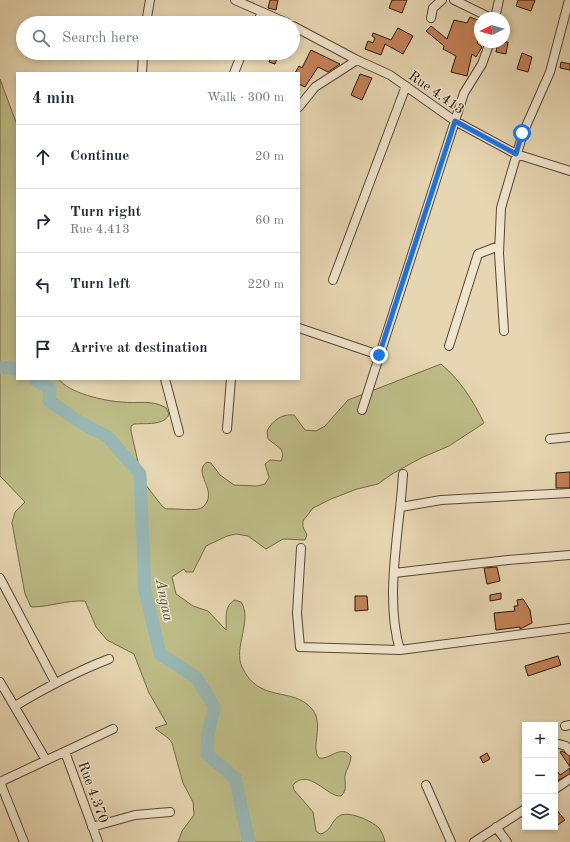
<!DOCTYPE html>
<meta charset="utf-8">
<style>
body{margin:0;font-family:"Old Standard TT",serif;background:#f6f6f7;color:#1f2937}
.controls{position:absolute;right:12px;bottom:12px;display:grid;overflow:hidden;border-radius:0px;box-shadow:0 2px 6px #0003}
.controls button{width:36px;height:36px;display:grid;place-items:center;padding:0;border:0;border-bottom:1px solid #e0e1e3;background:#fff;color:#1f2937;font:20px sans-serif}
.compass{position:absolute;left:474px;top:12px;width:36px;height:36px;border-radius:50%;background:#fff;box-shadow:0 2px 6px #0003;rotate:265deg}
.stop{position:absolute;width:12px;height:12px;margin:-9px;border:3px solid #1a73e8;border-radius:50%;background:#fff}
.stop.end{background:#1a73e8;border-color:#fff;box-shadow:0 1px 4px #0008}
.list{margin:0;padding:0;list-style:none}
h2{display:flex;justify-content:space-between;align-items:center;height:52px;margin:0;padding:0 16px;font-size:17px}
h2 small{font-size:13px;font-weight:400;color:#747a83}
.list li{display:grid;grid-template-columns:26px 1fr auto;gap:12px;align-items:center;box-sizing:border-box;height:64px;padding:0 16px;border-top:1px solid #e0e1e3}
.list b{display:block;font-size:15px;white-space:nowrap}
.list p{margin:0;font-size:13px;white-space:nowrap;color:#747a83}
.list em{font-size:13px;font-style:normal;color:#747a83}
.icon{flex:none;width:22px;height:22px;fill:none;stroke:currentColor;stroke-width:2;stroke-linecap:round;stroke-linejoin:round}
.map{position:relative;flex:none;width:570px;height:842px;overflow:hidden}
.search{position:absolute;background:#fff;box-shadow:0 2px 6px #0003;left:16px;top:16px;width:284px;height:44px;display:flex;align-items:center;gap:10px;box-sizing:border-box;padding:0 14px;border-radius:22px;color:#747a83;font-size:15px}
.panel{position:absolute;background:#fff;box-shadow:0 2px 6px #0003;left:16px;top:72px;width:284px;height:308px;border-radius:0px}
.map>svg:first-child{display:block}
</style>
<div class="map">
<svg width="570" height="842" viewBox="0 0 570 842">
<rect width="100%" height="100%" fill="#e6d6b1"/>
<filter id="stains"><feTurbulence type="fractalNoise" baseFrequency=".005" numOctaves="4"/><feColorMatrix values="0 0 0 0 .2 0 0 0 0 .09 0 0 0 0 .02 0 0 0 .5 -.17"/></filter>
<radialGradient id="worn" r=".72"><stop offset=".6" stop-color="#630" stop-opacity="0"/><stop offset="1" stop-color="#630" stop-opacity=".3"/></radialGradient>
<path fill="#bdbc86" stroke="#726a48" d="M0 79 17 125V379H59C68 393 105 401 121 402 138 404 152 399 166 408L169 414C165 426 145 423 134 424L131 426V431L142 480 162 506 166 509C174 508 198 512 203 507 220 491 191 473 207 462L211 463 220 475 234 485 257 486 265 484 269 477 265 464 270 460 281 461 283 455 281 449 268 439 267 431C273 420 281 414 294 415L305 430 316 431 325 426 348 400 441 364C460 380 473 400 484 423L449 446 421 458 392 474 378 484 357 489 331 499 313 508 303 521V527L307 535 305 540 283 539 266 549 248 536 236 534 227 536 206 546 193 572H186L184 569 172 577 176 594 193 606 208 611 226 630C227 620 223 606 235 600L241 602C253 619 233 648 242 667 259 704 293 686 312 709 325 724 310 747 319 758 330 760 341 744 351 756 351 763 347 768 345 775 344 782 348 790 341 796 328 798 309 767 293 785L294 790 313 812 316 831 320 834C331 832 331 821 339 816 348 810 372 821 379 828 382 832 384 837 385 842H178L182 831 194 815 193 802 183 783 172 743C168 736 161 734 155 728L167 724 149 693 134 654 107 640 96 627 85 601C66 600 50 607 31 607L25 594 12 523 15 512 25 502 0 476Z"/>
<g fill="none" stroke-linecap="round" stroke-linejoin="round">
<path stroke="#98b7b4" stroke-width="13" d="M0 367 17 369
M34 379 50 389 49 401 81 423 108 437 140 474 145 590 160 654 197 678 214 707 208 735 207 754 235 778 249 842"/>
</g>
<path fill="#c38155" stroke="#27170b" d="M270 0H278L276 10 268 8Z
M392 0H407L402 13 389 8Z
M518 0H535L531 11 516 6Z
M470 17 480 21V36L477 43 482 47 476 57 472 54 467 76 451 72 456 56 443 49 444 46 426 31 431 26 447 39 454 20 467 23Z
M398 28 413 36 403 54 385 44 381 55 365 49 368 41 373 43 375 38 372 36 373 33 391 40Z
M498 42H508L506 54 496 52Z
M311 50 340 64 328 72 318 67 305 87 299 84V73H295L299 66 302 68Z
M272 53H279L275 64 269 62Z
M522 53 532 57 528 72 517 69Z
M561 62 570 64V70L560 68Z
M360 74 372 78 362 100 351 95Z
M570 472V488H556V473Z
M497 567 500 581 487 584 484 568Z
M501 593V599L490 601V595Z
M355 596H367L368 610 355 611Z
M523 599 530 610 532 623 520 629V627L496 630 494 613 515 611 514 606H518L517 600Z
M558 656 561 665 528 676 525 666Z
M562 751 570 756V767L560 752Z
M487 753 490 759 483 763 480 757Z
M555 768 560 775 570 768V774L555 782Z
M555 808 565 820 555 827Z"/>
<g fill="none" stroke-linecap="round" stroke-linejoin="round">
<defs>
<path id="minor" d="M235 0 287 23
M454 0 491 18
M431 18 433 8 442 0
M495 18 499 0
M146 23 150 0
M257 23 262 12
M293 26 357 60 390 75 455 121 516 154 570 171
M142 73 143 53
M234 73 242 53
M299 107 315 87 357 60
M333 280 406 86
M299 328 379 355
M504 331 499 253 501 208 523 133 550 72 569 0
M449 346 478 254 499 246
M165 379 179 432
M362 410 464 93 482 64 490 42
M227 429 231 379
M550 439 570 437
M401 507 441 500 570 493
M301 548 297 613 300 647 400 650 570 628
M394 573 508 560 570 555
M0 578 55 682
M400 650C384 597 400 529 403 474
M0 682 46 760
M15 706C45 688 75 672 109 659
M565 726 570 725
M559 744 566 746 570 751
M65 752 98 842
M0 782 113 729
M0 782 24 842
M426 785 451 842
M555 789 570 779
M92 827 135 815 170 812
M496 827 507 842
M474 842 525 809"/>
</defs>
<use href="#minor" stroke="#574734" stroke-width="10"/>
<use href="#minor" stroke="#efe4cc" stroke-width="8"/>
</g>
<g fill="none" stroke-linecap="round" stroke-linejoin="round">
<path stroke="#1a73e8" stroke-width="5" d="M379 355 455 121 516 154 522 133"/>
</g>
<g text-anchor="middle" stroke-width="3" stroke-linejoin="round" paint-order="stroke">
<g font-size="14" fill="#27170b" stroke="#efe4cc">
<text transform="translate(437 92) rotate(35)" y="5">Rue 4.413</text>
<text transform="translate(94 792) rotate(70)" y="5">Rue 4.370</text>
</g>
<g font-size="15" font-style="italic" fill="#4f4f46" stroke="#efe4cc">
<text transform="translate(165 600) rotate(79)" y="5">Angaa</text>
</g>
</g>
<rect width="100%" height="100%" filter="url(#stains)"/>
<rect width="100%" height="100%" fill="url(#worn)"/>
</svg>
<div class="controls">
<button>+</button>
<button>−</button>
<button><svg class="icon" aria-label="layers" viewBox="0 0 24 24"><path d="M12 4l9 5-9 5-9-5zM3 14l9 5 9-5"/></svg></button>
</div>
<svg class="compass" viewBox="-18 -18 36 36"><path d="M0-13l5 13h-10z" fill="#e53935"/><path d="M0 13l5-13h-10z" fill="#747a83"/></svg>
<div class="stop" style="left:522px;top:133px"></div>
<div class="stop end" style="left:379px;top:355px"></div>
<div class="search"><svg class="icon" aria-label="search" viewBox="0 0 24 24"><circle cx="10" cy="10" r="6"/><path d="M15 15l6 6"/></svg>Search here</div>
<section class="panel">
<h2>4 min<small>Walk · 300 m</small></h2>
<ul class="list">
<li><svg class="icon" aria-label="ahead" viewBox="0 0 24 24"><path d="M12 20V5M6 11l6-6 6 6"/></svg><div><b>Continue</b></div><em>20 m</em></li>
<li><svg class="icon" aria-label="right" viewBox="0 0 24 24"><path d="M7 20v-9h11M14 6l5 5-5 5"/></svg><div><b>Turn right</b><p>Rue 4.413</p></div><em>60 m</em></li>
<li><svg class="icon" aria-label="left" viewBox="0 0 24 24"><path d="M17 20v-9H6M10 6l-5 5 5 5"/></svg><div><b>Turn left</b></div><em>220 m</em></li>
<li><svg class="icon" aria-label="arrive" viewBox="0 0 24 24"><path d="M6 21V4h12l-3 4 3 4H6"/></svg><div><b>Arrive at destination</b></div></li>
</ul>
</section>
</div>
